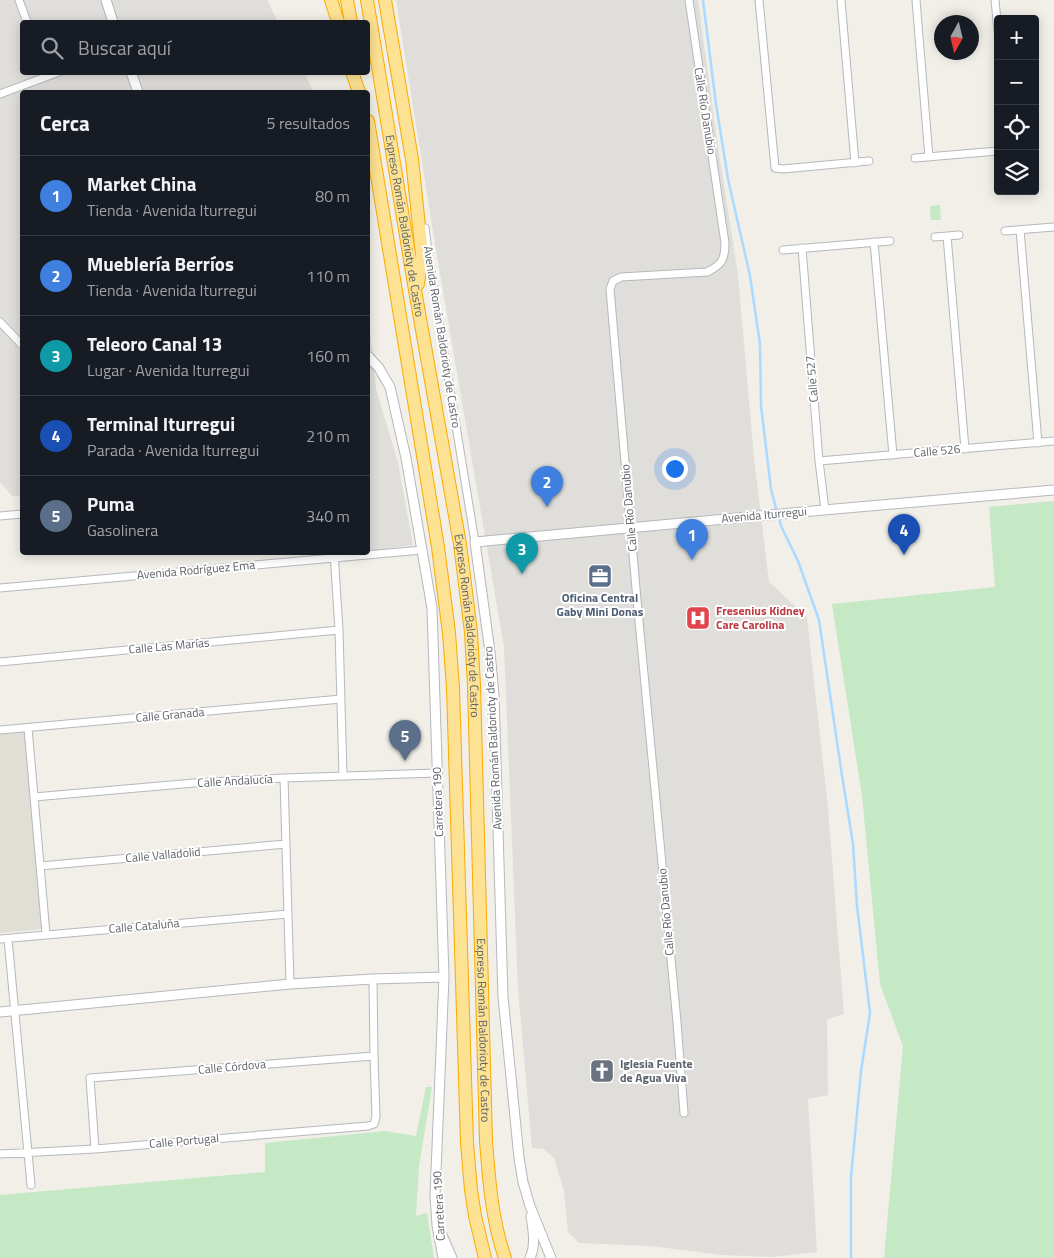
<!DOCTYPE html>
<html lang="es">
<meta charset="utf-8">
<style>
body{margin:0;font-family:"Titillium Web",sans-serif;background:#242831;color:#f1f3f6}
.controls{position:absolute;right:15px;top:15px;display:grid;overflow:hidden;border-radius:5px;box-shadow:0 2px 12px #0003}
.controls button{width:45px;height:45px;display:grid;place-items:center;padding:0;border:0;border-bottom:1px solid #363941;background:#171b24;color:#f1f3f6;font:25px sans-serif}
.compass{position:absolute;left:934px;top:15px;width:45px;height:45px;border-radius:50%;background:#171b24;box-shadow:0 2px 12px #0003;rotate:188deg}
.you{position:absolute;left:674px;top:468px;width:18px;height:18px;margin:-12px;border:4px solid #fff;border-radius:50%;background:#1a73e8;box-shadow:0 0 0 8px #1a73e833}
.badge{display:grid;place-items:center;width:32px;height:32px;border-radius:50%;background:#ea4335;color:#fff;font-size:16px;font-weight:700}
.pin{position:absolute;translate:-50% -41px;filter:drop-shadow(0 1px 2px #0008)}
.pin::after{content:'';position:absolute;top:26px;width:18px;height:15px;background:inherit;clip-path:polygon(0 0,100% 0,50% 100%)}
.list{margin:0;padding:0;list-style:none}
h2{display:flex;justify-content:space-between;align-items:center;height:65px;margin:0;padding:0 20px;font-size:21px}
h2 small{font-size:16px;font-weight:400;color:#9ea1a6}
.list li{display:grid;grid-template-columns:32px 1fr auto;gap:15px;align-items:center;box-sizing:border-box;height:80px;padding:0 20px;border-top:1px solid #363941}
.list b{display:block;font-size:19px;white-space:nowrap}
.list p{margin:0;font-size:16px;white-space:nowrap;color:#9ea1a6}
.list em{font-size:16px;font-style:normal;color:#9ea1a6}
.icon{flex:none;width:28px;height:28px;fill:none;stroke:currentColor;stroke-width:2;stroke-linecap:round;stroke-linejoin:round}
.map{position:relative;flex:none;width:1054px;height:1258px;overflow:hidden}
.search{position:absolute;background:#171b24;box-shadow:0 2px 12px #0003;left:20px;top:20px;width:350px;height:55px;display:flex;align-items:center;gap:12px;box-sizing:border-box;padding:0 18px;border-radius:5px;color:#9ea1a6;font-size:19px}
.panel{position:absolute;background:#171b24;box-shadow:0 2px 12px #0003;left:20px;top:90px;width:350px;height:465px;border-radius:5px}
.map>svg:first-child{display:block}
</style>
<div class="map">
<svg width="1054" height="1258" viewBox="0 0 1054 1258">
<rect width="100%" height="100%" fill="#f1efe8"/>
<path fill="#e0deda" d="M0 0H267L278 22H22V72L304 73 314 92H22V496H12L0 482Z
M396 0H698L717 140 738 275 754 458 769 582 807 617 828 808 844 1014 827 1019 828 1095 808 1099 817 1252 773 1257 722 1255 650 1246 579 1243 568 1232 564 1191 554 1158 543 1149 532 1148 518 989 504 647 436 250Z
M368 308 376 389 398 463 413 545 368 551Z"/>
<path fill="#e1ded6" d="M25 732 42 929 0 933V734Z"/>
<path fill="#c5e8c5" d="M940 205 941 220H931L930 206Z
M1054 501V1258H884L903 1046 880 984 862 796 832 604 995 587 989 507Z
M426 1087H432L419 1166 416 1216 427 1213 434 1258H0V1195L265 1172V1143L385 1131 416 1136Z"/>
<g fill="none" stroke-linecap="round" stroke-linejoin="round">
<path stroke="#aadaff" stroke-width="2.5" d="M703 0 716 104 728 179 750 276 760 344 761 406 771 489 777 512
M779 517 781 526 798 561 819 620 841 769 853 844 857 906 870 1013 861 1071 851 1177V1258"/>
<defs>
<path id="minor" d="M19 0 27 22
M759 0 775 168 783 169 869 161
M841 0 855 163
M916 0 929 157
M995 0 998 31
M0 94 59 72
M915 158 998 151
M425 228 430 267 475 542
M1020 230 1038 443
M1005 231 1054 227
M947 236 965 449
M935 237 959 235
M874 242 893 455
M802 248 819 461 825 510
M783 250 890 241
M0 322 22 345
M819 461 1054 441
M0 516 22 514
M334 552 339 630 343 776
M0 588 422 550
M0 662 339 630
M28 728 46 934
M0 730 341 699
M284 778 290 984
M34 797 194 783 284 778 437 773
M40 866 286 844
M0 939 288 914
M8 939 31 1185
M684 1113 677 1022 637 600 610 289 613 281 621 277 707 272C722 265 725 259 725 243L689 0
M95 1149 90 1078 374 1056
M0 1154 95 1149 368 1126 374 1124 376 1117 374 1056 373 979"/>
<path id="tertiary" d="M106 0 113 22
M131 72 138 92
M368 356 379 368 390 387 406 458 432 608 444 977 435 1196 437 1225 443 1258
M0 1012 290 984 373 979 444 977
M442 1235 452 1258
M530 1258C536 1245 533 1230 531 1216
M551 1258 530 1206 523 1182 519 1158 503 997 494 695 490 652 475 542 835 509 1054 490"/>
<g id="motorway">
<path d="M331 0 338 22"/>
<path d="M347 0 351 22"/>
<path id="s1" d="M367 0 416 296 460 544 471 632 474 686 486 1141C489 1180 492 1221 505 1258"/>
<path d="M385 0 412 159 422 255 418 284"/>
<path d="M352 72 359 92"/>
<path d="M368 121 438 547 449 633 453 688 467 1143 471 1190 475 1216 485 1258"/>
</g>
</defs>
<use href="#minor" stroke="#b5b8bc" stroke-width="9"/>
<use href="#tertiary" stroke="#b5b8bc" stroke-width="11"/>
<use href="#motorway" stroke="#f9ab00" stroke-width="14"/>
<use href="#minor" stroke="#fff" stroke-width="7"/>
<use href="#tertiary" stroke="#fff" stroke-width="9"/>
<use href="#motorway" stroke="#fde293" stroke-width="12"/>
</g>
<defs>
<symbol id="office-square" viewBox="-11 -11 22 22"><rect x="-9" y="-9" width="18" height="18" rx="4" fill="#5c6f8a" stroke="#fff"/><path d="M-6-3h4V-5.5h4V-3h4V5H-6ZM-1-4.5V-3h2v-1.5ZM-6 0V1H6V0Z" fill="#fff"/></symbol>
<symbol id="hospital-square" viewBox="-11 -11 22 22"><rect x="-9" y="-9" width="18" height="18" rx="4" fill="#e0444e" stroke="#fff"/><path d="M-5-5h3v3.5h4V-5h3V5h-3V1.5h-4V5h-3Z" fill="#fff"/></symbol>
<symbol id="church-square" viewBox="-11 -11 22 22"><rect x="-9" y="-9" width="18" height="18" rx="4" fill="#6b7280" stroke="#fff"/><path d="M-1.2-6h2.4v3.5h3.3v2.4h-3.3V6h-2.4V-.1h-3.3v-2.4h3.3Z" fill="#fff"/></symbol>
</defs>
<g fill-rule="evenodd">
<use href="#office-square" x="586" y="562" width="28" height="28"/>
<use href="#hospital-square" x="684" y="604" width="28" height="28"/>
<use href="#church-square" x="588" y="1057" width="28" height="28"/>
</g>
<g text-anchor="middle" stroke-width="4" stroke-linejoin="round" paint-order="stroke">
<g font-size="12" fill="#5f6368" stroke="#fff">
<text transform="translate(705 111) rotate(81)" y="4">Calle Río Danubio</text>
<text dy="4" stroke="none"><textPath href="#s1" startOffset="229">Expreso Román Baldorioty de Castro</textPath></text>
<text transform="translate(442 337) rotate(81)" y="4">Avenida Román Baldorioty de Castro</text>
<text transform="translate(812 379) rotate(-95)" y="4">Calle 527</text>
<text transform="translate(937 451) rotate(-5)" y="4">Calle 526</text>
<text transform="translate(629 508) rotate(-95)" y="4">Calle Río Danubio</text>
<text transform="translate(764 515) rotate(-5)" y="4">Avenida Iturregui</text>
<text transform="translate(196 570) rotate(-5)" y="4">Avenida Rodríguez Ema</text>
<text dy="4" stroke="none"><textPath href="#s1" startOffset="634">Expreso Román Baldorioty de Castro</textPath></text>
<text transform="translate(169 646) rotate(-5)" y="4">Calle Las Marías</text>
<text transform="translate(170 715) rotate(-5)" y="4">Calle Granada</text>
<text transform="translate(493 738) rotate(-93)" y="4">Avenida Román Baldorioty de Castro</text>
<text transform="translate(235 781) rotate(-3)" y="4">Calle Andalucía</text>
<text transform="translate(438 802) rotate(-92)" y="4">Carretera 190</text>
<text transform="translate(163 855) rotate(-5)" y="4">Calle Valladolid</text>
<text transform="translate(666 912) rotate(-95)" y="4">Calle Río Danubio</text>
<text transform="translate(144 926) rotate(-5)" y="4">Calle Cataluña</text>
<text dy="4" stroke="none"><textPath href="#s1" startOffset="1039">Expreso Román Baldorioty de Castro</textPath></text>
<text transform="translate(232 1067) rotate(-5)" y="4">Calle Córdova</text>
<text transform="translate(184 1141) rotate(-5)" y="4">Calle Portugal</text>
<text transform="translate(439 1206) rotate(-93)" y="4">Carretera 190</text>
</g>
<g font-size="12" font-weight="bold" fill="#4e5e75" stroke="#fff">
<text x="600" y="602">Oficina Central<tspan x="600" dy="14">Gaby Mini Donas</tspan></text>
</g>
<g font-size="12" font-weight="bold" fill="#be3a42" stroke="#fff" text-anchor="start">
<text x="716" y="615">Fresenius Kidney<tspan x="716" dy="14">Care Carolina</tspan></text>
</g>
<g font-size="12" font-weight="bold" fill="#5b616d" stroke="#fff" text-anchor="start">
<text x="620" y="1068">Iglesia Fuente<tspan x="620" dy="14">de Agua Viva</tspan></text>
</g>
</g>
</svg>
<div class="controls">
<button>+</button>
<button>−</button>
<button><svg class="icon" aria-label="locate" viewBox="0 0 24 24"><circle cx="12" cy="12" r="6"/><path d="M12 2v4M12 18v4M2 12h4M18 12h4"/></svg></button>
<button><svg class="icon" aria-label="layers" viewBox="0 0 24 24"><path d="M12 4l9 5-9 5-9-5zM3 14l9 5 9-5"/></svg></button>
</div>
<svg class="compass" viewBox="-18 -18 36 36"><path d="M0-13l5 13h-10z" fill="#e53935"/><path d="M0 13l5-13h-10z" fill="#9ea1a6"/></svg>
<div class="you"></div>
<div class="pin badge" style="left:692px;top:560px;background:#3f7fe0">1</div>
<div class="pin badge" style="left:547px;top:507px;background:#3f7fe0">2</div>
<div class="pin badge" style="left:522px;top:574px;background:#0f9aa8">3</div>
<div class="pin badge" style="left:904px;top:555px;background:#1a4fb4">4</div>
<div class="pin badge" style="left:405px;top:761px;background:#5c6f8a">5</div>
<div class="search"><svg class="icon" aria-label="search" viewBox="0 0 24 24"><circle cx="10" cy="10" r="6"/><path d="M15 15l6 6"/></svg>Buscar aquí</div>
<section class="panel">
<h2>Cerca<small>5 resultados</small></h2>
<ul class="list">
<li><span class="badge" style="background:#3f7fe0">1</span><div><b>Market China</b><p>Tienda · Avenida Iturregui</p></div><em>80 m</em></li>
<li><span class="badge" style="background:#3f7fe0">2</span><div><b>Mueblería Berríos</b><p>Tienda · Avenida Iturregui</p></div><em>110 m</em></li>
<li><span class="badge" style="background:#0f9aa8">3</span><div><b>Teleoro Canal 13</b><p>Lugar · Avenida Iturregui</p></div><em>160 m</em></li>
<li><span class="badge" style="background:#1a4fb4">4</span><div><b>Terminal Iturregui</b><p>Parada · Avenida Iturregui</p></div><em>210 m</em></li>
<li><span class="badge" style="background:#5c6f8a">5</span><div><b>Puma</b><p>Gasolinera</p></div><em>340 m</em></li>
</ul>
</section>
</div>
